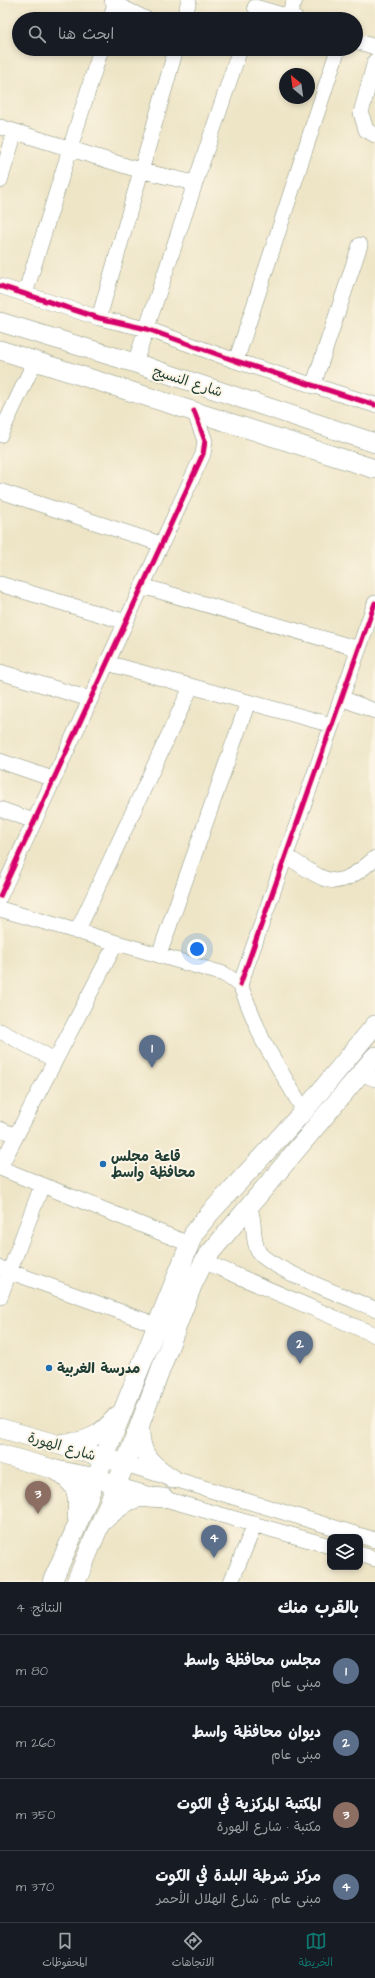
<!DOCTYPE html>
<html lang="ar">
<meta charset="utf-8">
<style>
body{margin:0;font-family:"Architects Daughter","Playpen Sans Arabic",sans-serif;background:#20242c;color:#f1f3f6;direction:rtl}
.controls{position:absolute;right:12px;bottom:12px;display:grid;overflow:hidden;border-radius:8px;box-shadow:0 2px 6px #0003}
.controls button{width:36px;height:36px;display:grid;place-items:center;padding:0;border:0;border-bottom:1px solid #363941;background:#171b24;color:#f1f3f6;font:20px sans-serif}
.compass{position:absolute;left:279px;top:68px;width:36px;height:36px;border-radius:50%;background:#171b24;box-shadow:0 2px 6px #0003;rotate:331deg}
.you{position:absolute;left:197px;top:949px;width:14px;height:14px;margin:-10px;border:3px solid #fff;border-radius:50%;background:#1a73e8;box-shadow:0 0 0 6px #1a73e833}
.badge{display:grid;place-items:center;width:26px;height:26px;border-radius:50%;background:#0f766e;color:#fff;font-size:13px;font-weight:700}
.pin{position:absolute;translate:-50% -33px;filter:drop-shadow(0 1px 2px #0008)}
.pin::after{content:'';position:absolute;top:21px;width:14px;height:12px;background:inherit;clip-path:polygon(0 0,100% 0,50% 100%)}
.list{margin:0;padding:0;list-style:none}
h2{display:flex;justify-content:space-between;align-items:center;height:52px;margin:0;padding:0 16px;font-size:17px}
h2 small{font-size:13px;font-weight:400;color:#9ea1a6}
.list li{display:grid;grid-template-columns:26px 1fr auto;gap:12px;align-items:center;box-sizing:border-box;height:72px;padding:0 16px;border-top:1px solid #363941}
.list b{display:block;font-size:15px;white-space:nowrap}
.list p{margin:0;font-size:13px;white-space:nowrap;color:#9ea1a6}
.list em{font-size:13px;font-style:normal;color:#9ea1a6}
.icon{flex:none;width:22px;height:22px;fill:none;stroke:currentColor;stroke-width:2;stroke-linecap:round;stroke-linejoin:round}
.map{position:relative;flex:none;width:375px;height:1582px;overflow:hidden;direction:ltr}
.search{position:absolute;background:#171b24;box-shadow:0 2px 6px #0003;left:12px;right:12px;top:12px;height:44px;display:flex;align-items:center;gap:10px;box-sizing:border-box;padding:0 14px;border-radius:22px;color:#9ea1a6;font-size:15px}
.sheet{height:340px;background:#171b24}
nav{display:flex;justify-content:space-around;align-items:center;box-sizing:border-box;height:56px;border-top:1px solid #363941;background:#171b24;font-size:11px;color:#9ea1a6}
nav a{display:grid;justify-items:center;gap:2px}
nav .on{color:#0f766e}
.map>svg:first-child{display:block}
</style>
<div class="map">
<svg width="375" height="1582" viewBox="0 0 375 1582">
<rect width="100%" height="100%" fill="#fcf5e5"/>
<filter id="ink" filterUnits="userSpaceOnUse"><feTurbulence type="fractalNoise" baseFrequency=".025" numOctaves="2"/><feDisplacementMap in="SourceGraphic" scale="8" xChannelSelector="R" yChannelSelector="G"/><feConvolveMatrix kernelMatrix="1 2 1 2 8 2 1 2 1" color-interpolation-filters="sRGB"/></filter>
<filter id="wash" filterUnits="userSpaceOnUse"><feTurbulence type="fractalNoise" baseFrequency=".012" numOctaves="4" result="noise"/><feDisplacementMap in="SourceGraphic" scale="16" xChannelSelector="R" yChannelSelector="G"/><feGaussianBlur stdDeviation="0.9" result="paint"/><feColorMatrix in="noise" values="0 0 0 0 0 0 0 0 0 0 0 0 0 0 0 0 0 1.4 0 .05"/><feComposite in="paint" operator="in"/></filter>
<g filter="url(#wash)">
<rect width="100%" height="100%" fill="#eee5c7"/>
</g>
<g filter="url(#ink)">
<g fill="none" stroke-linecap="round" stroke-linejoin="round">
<defs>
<path id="minor" d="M112 0 115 4 146 19
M255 7 296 19
M288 16 295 0
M110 19 115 4
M184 19 189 0
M356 41 375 47
M375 61 361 113 366 130 375 135
M0 127 142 171 195 183
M0 181 15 132
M0 286 99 318 147 329 236 361 375 405
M25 294 101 49
M99 318 176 49
M236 361 338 49
M135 363 240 49
M313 386 360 245
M0 435 35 361
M0 491 161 544
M0 584 126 622
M142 586 359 649
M107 663 332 725
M0 672 90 699
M341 698 375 711
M0 761 53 779
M0 809 34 821
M286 856C327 881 334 895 375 858
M0 896 203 454 205 441 194 411
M0 909 224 974 240 985 263 1041 304 1111
M77 932 191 687
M159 955 248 702
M240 985 375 603
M0 1031 55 1060
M361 1073 375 1079
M0 1129 16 1136
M0 1167 116 943
M0 1168 189 1244
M247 1207 251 1212C255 1224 252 1239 258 1251 267 1268 354 1300 375 1309
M203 1261 375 1335
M0 1268 157 1325
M0 1297 42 1185
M125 1464 375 1540
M116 1485 330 1546
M360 1554 375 1559
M231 1582 255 1524"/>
<path id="major" d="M0 322 135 363 375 443
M0 350 375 469
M140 1426C139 1455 150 1464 173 1479
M0 1428 116 1461
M63 1443C88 1443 102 1434 117 1416
M0 1454 56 1470 97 1478 109 1482
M56 1470C77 1485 79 1491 77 1517
M103 1521C127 1500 132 1495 164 1498
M52 1582 76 1528 194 1233 210 1213 304 1111 375 1025
M76 1582 125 1464 192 1286 205 1259 375 1056"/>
</defs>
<use href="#minor" stroke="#86917e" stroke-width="16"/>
<use href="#major" stroke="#86917e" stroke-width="20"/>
<use href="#minor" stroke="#fff" stroke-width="15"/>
<use href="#major" stroke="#fff" stroke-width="19"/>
<defs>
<path id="cycleway" d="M0 286 99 318 147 329 236 361 375 405
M0 896 203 454 205 441 194 411
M240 985 375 603"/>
</defs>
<use href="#cycleway" stroke="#fcf5e5" stroke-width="8"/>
<use href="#cycleway" stroke="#d6006c" stroke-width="5"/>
</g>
</g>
<g fill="#1f6fb2" stroke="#fcf5e5" stroke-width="1.5">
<circle cx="103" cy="1164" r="4"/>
<circle cx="49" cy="1368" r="4"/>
</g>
<g text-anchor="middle" stroke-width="4" stroke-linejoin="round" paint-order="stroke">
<g font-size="14" fill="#1f3d34" stroke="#fcf5e5">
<text transform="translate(188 381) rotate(18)" y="5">شارع النسيج</text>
<text transform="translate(62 1446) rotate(16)" y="5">شارع الهورة</text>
</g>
<g font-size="14" font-weight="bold" fill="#1f3d34" stroke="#fcf5e5" text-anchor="start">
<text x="111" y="1161">قاعة مجلس<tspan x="111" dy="16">محافظة واسط</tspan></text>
<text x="57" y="1373">مدرسة الغربية</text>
</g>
</g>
</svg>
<div class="controls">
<button><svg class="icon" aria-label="layers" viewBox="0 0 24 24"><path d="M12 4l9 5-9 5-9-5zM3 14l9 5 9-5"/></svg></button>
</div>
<svg class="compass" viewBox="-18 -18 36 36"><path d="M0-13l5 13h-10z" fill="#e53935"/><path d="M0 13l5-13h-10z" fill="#9ea1a6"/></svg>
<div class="you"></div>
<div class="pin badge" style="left:152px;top:1068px;background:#5c6f8a">1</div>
<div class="pin badge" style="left:300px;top:1364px;background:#5c6f8a">2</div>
<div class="pin badge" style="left:38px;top:1514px;background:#8d6e63">3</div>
<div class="pin badge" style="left:214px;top:1558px;background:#5c6f8a">4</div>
<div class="search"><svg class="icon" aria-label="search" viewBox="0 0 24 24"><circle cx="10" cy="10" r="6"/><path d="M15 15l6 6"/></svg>ابحث هنا</div>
</div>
<section class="sheet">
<h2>بالقرب منك<small>النتائج: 4</small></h2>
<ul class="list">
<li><span class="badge" style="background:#5c6f8a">1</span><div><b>مجلس محافظة واسط</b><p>مبنى عام</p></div><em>80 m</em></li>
<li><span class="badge" style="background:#5c6f8a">2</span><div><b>ديوان محافظة واسط</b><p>مبنى عام</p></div><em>260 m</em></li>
<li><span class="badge" style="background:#8d6e63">3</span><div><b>المكتبة المركزية في الكوت</b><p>مكتبة · شارع الهورة</p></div><em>350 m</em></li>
<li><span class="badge" style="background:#5c6f8a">4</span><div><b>مركز شرطة البلدة في الكوت</b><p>مبنى عام · شارع الهلال الأحمر</p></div><em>370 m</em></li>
</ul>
</section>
<nav>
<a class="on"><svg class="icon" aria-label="map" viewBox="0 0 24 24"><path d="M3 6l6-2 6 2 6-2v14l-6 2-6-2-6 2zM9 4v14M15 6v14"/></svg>الخريطة</a>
<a><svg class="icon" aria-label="directions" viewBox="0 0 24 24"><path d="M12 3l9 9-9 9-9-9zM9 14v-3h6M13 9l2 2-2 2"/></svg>الاتجاهات</a>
<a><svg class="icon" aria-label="saved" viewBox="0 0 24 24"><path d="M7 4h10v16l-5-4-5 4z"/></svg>المحفوظات</a>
</nav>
